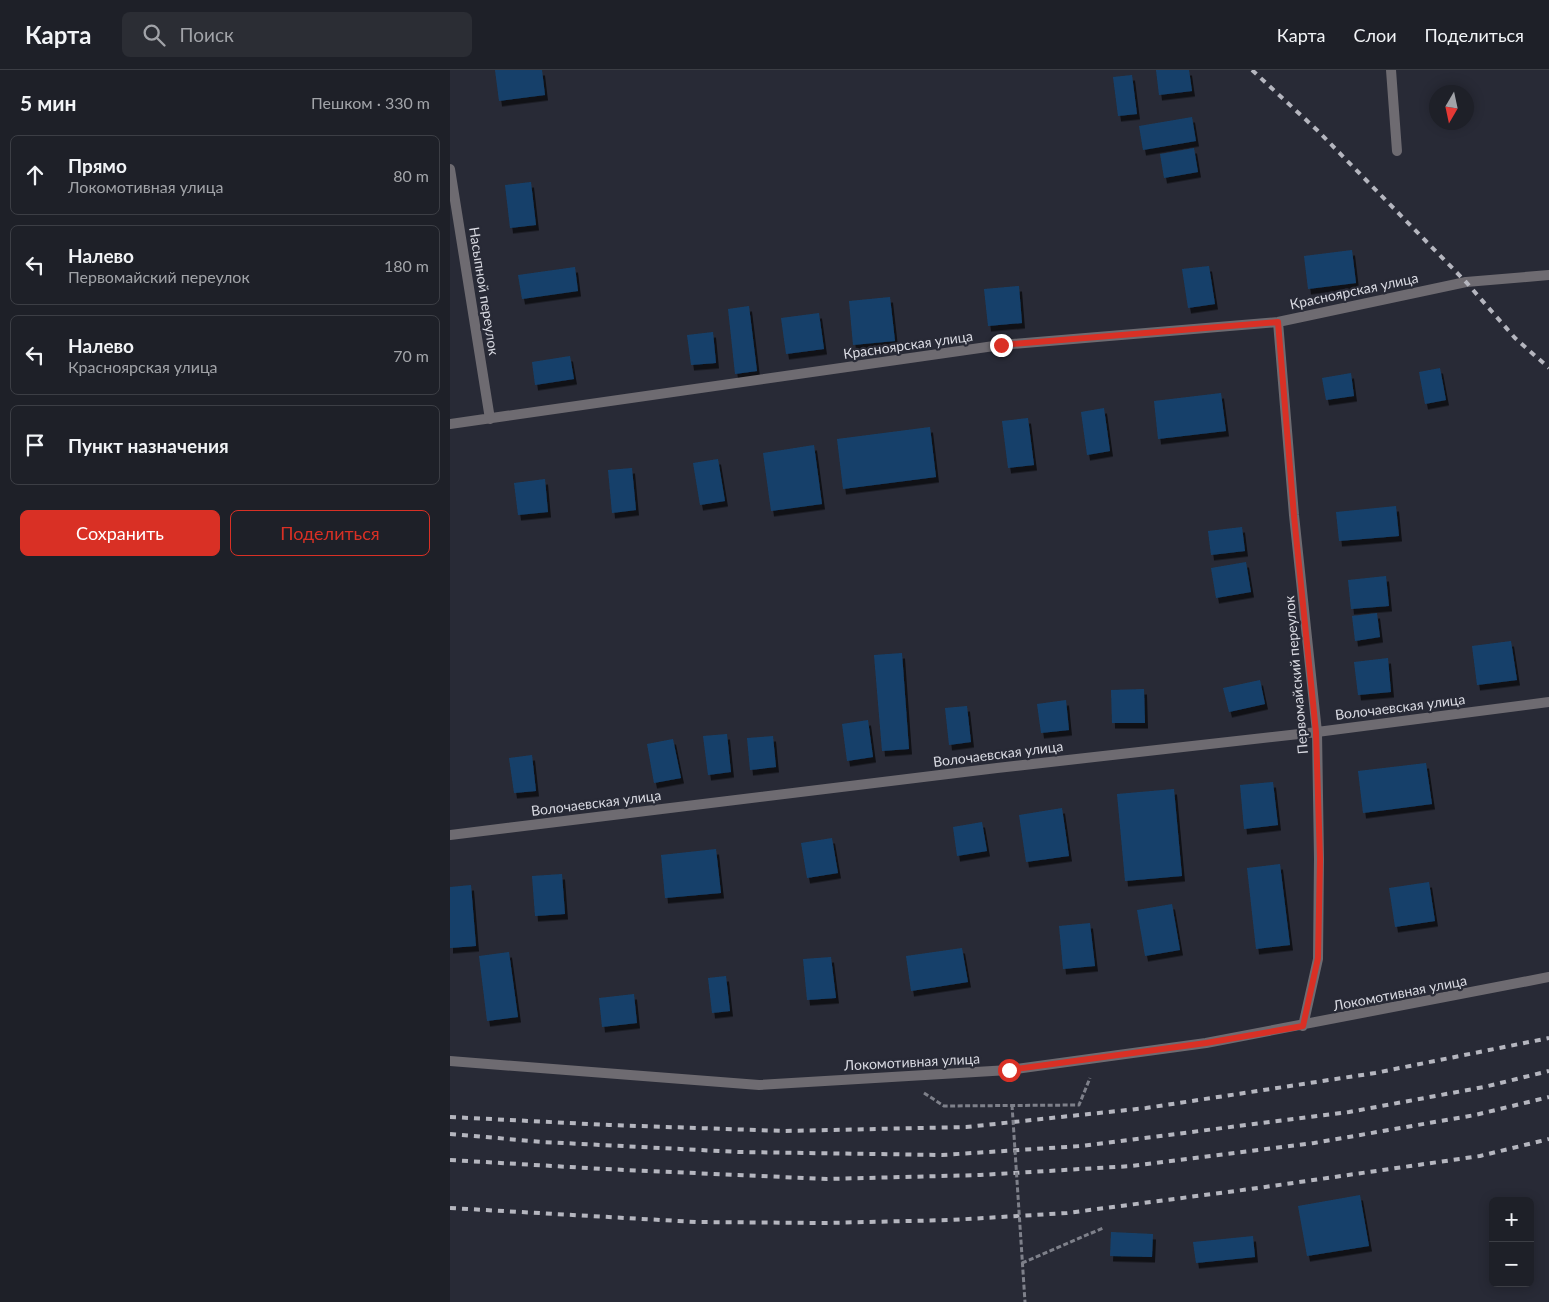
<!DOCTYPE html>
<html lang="ru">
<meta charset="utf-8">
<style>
body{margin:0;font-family:Lato,sans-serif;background:#2b2d34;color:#f1f3f6}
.controls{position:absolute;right:15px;bottom:15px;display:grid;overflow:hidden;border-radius:8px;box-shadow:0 2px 12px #0003}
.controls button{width:45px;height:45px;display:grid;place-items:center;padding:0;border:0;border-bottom:1px solid #3c3e45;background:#1e2028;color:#f1f3f6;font:25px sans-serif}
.compass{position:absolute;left:979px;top:15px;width:45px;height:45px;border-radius:50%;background:#1e2028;box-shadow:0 2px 12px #0003;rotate:189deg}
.stop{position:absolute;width:15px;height:15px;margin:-11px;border:4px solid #d93025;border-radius:50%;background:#fff}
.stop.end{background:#d93025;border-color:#fff;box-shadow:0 1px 5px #0008}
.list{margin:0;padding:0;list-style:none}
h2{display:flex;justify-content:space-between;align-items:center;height:65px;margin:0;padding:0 20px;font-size:21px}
h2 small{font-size:16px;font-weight:400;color:#a1a3a8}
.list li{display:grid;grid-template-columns:32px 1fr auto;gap:15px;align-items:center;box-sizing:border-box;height:80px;margin:0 10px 10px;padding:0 10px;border:1px solid #3c3e45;border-radius:8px}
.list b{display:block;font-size:19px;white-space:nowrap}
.list p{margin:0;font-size:16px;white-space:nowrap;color:#a1a3a8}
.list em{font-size:16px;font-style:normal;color:#a1a3a8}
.actions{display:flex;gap:10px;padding:15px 20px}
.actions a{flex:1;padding:11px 0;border:1px solid #d93025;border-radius:8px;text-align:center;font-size:18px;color:#d93025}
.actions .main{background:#d93025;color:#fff}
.icon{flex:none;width:28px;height:28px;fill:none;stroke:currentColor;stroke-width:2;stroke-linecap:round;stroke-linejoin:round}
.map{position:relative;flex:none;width:1099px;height:1232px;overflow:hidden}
header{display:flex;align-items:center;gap:30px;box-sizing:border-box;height:70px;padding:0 25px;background:#1e2028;border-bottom:1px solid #3c3e45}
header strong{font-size:24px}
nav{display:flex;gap:28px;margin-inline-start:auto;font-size:18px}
.search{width:350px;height:45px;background:#2b2d34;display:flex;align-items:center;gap:12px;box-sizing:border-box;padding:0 18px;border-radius:8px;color:#a1a3a8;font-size:19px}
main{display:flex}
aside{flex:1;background:#1e2028}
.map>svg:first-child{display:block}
</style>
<header>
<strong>Карта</strong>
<div class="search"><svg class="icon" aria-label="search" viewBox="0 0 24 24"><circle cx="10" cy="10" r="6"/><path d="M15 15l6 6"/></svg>Поиск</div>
<nav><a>Карта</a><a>Слои</a><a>Поделиться</a></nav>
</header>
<main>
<aside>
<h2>5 мин<small>Пешком · 330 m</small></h2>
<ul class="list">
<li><svg class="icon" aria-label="ahead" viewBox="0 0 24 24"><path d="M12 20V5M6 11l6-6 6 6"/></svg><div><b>Прямо</b><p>Локомотивная улица</p></div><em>80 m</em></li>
<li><svg class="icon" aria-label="left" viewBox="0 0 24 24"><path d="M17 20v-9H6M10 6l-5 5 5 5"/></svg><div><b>Налево</b><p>Первомайский переулок</p></div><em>180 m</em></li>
<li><svg class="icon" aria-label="left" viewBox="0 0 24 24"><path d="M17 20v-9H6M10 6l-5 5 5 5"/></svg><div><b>Налево</b><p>Красноярская улица</p></div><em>70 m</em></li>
<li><svg class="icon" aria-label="arrive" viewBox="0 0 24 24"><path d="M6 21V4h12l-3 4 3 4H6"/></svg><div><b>Пункт назначения</b></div></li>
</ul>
<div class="actions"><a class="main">Сохранить</a><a>Поделиться</a></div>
</aside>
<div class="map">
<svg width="1099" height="1232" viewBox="0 0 1099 1232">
<defs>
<filter id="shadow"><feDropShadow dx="3" dy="5.5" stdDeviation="0" flood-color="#0009"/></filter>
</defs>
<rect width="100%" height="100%" fill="#282a36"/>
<path fill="#16416b" filter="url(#shadow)" d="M45 0H92L95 25 49 31Z
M706 0H739L742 21 709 25Z
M682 5 687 44 668 46 663 7Z
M742 47 746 71 693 80 689 56Z
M744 78 748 102 714 108 710 84Z
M81 112 86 155 60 158 55 115Z
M902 180 906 213 858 219 854 186Z
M759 196 765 234 738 238 732 199Z
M125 197 128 221 72 229 68 205Z
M569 216 572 253 538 256 534 219Z
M440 227 445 271 403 275 399 231Z
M299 236 307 301 285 304 278 239Z
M369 243 374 279 336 284 331 248Z
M263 262 266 293 241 295 237 265Z
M120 286 124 309 85 315 82 292Z
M990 298 996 330 975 334 969 302Z
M901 303 904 326 876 330 872 308Z
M771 323 776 361 708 369 704 331Z
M654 338 660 381 637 385 631 342Z
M578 348 584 395 558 398 552 351Z
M480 357 486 407 393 419 387 369Z
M364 375 372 434 321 441 313 383Z
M268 389 275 431 250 435 243 393Z
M182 398 186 440 162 443 158 400Z
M95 409 98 442 68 445 64 413Z
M946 436 949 466 889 471 886 442Z
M792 457 795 481 761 485 758 461Z
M796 492 801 522 766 528 761 498Z
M936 506 939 536 901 539 898 510Z
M927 543 930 567 905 571 902 546Z
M1061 571 1067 610 1027 615 1022 576Z
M452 583 459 679 432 681 424 585Z
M938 588 941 622 908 625 904 592Z
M810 610 815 634 779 642 773 618Z
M694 619 695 653H662L661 620Z
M616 630 619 660 591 663 587 634Z
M517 636 521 672 499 675 495 638Z
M418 650 423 687 397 691 392 654Z
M277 664 281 702 258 705 253 666Z
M323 666 326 697 300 700 297 668Z
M223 669 231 708 204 713 197 674Z
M82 685 86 721 64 723 59 688Z
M976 693 982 734 913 743 908 701Z
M823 712 828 755 794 759 790 715Z
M724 719 732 806 675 811 667 724Z
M612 738 619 786 576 792 569 745Z
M532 752 537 781 507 786 503 757Z
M382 768 388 803 357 808 351 773Z
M266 779 271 823 215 828 211 785Z
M830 794 840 875 806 879 797 798Z
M112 804 115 844 85 846 82 806Z
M979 812 985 851 945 857 939 818Z
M21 815 26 876 0 878V817Z
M722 834 730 880 695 886 687 840Z
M640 853 645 896 613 899 609 856Z
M512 878 518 912 461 921 456 886Z
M59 882 68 947 37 951 29 886Z
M381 887 386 928 357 930 353 889Z
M276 906 280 941 262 943 258 908Z
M184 924 187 953 152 957 149 928Z
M910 1125 919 1176 857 1186 848 1136Z
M661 1162 703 1164 702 1187 660 1186Z
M803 1166 805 1187 746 1193 743 1172Z"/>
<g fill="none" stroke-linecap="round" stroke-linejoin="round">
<path stroke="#7e808a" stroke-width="3" stroke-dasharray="5 2.5" stroke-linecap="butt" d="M474 1023 494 1036 629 1035 640 1008
M572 1193 653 1158"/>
<path stroke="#6e6b71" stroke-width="10" d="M941 0 947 81
M0 99 40 349
M828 252 844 445 867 662 869 789 868 889 853 956
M0 354 551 275 828 252 1016 212 1099 205
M0 765 547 698 867 662 1099 632
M0 991 309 1015 559 1000 756 973 1099 907"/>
<path stroke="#b5b6bf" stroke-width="4" stroke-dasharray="6 6" stroke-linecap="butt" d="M802 0 867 60 1016 212 1065 268 1099 298
M0 1047 159 1055 335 1061 516 1057 696 1038 925 1003 1099 968
M0 1064 93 1072 289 1082 492 1085 631 1076 899 1042 1034 1017 1099 1001
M0 1090 154 1099 377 1109 530 1105 682 1096 864 1073 1025 1045 1099 1027
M0 1138 246 1152 375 1153 501 1150 617 1143 808 1118 1030 1086 1099 1069"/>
<path stroke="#7e808a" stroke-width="3" stroke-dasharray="5 2.5" stroke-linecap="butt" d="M562 1035 575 1232"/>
</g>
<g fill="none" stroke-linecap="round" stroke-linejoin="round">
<path stroke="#d93025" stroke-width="6" d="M551 275 828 252 844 446 866 662 870 789 868 888 853 956 756 973 559 1000"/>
</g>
<g text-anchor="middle" stroke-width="4.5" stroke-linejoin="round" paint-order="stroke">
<g font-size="14" fill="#d9dae2" stroke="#282a36">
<text transform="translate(34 221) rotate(81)" y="5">Насыпной переулок</text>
<text transform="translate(904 221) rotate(-12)" y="5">Красноярская улица</text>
<text transform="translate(458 275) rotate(-8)" y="5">Красноярская улица</text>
<text transform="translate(846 605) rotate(-95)" y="5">Первомайский переулок</text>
<text transform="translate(950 637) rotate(-7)" y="5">Волочаевская улица</text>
<text transform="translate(548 684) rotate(-7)" y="5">Волочаевская улица</text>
<text transform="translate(146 733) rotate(-7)" y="5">Волочаевская улица</text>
<text transform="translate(950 923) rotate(-11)" y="5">Локомотивная улица</text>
<text transform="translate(462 992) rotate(-3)" y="5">Локомотивная улица</text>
</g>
</g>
</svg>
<div class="controls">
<button>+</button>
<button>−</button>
</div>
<svg class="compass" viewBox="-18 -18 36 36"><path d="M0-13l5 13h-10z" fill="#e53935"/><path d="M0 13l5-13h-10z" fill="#a1a3a8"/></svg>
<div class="stop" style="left:559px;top:1000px"></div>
<div class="stop end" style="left:551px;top:275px"></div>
</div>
</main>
